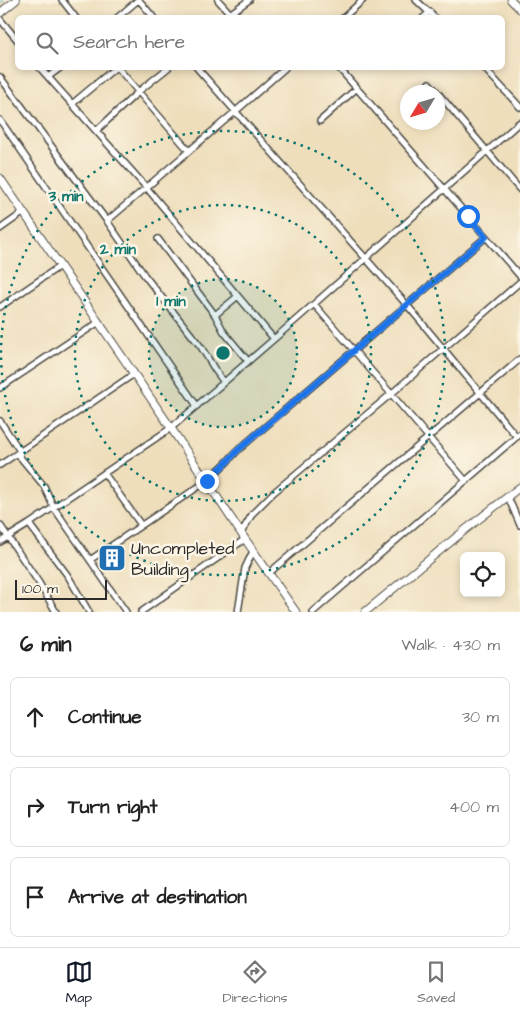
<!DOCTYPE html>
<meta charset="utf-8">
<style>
body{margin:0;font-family:"Architects Daughter",sans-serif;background:#f6f6f6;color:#222}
.controls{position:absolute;right:15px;bottom:15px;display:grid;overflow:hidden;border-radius:8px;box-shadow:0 2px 8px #0003}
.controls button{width:45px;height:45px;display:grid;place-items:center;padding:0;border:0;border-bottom:1px solid #e0e0e0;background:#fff;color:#222;font:25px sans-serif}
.compass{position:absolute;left:400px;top:85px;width:45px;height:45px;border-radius:50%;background:#fff;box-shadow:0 2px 8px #0003;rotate:232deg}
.scale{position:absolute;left:15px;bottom:12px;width:92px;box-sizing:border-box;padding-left:5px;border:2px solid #2b2b2b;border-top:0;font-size:14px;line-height:18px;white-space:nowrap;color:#2b2b2b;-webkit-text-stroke:4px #fcf5e5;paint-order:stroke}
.stop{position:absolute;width:15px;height:15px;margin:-11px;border:4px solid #1a73e8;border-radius:50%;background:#fff}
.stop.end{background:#1a73e8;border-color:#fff;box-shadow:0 1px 5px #0008}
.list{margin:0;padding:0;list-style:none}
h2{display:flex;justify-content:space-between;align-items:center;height:65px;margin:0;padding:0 20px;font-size:21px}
h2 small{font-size:16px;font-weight:400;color:#767676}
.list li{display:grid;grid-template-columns:32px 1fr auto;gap:15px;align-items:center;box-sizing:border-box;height:80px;margin:0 10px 10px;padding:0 10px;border:1px solid #e0e0e0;border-radius:8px}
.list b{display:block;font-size:19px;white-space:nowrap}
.list em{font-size:16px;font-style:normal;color:#767676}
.icon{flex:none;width:28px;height:28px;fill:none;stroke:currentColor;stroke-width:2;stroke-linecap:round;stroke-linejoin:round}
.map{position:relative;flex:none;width:520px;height:612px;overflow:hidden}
.search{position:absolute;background:#fff;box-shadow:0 2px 8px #0003;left:15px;right:15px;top:15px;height:55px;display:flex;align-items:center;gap:12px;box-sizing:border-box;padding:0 18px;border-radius:8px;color:#767676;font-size:19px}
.sheet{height:335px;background:#fff}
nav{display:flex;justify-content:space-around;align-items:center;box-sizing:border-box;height:70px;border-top:1px solid #e0e0e0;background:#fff;font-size:14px;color:#767676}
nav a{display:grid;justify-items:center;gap:2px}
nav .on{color:#111827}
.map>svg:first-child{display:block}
</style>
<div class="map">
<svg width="520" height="612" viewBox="0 0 520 612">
<rect width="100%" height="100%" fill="#fcf5e5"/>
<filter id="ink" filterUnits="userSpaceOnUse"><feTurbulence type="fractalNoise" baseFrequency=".02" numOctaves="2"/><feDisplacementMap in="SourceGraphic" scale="10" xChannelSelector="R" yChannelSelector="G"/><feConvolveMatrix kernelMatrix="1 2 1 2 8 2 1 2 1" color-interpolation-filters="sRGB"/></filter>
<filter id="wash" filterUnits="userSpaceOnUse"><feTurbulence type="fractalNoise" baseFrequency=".0096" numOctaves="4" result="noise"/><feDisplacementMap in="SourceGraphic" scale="20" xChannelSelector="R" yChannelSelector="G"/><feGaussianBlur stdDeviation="1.12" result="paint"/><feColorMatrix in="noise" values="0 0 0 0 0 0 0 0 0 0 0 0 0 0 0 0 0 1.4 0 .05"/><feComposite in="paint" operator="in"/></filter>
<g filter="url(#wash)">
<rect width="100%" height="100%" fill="#eedebc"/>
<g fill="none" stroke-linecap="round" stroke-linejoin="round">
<path stroke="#41aebe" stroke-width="2" d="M0 3 4 0"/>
</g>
</g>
<g filter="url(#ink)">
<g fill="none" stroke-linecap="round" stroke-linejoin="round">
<defs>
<path id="street" d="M62 0 76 18
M139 0 154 18
M218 0 234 18
M416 0 435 18
M117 18 138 0
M224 18 249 0
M343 18 363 0
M423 18 430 12
M0 19 18 41
M118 68 189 151
M197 68 407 305 517 437
M339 68 520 276
M484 68 520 107
M0 77 107 221 145 276 201 347 215 370 223 381
M48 77 60 68
M429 83 437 92
M438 93 520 190
M72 104 115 68
M0 120 197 406
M320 121 357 88
M96 131 138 92 168 68
M107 221 236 111 285 68
M0 229 24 212
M158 239 215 315
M238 296 215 315 224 332 248 361
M314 304 466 481
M0 307 60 266
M274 339 314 304 520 122
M0 388 99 322
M0 421 20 451V457L44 486 54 508 126 612
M0 465 134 374
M104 473 141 525
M508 497 520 525
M29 524 68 576 89 612
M0 525 39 583 56 612
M241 533 253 513 273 493 391 394 520 282
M0 542 29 524 171 428 274 339 146 187 40 68
M90 560 207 481 227 462 237 451 486 237
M269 573 520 359
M141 612 245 539
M238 612 245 568 253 551
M313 612 520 434"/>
<path id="secondary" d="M511 0 520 9
M0 13 16 0
M0 178 171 428 245 539 296 612
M365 612 465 530 520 487"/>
</defs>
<use href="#street" stroke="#484641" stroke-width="8"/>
<use href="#secondary" stroke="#484641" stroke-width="9"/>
<use href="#street" stroke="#fff" stroke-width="5"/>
<use href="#secondary" stroke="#fff" stroke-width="7"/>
</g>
</g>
<g fill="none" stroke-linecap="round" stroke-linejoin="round" filter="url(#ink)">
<path stroke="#1a73e8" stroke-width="6" d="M207 481 227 462 237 451 486 237 468 216"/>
</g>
<circle cx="223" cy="353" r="74" fill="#0f766e" fill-opacity=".12"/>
<g fill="none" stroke="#0f766e" stroke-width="2.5" stroke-dasharray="2.5 5">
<circle cx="223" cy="353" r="74"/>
<circle cx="223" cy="353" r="148"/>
<circle cx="223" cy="353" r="222"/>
</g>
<defs>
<symbol id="building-square" viewBox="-11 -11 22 22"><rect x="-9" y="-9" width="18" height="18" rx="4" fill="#1f6fb2" stroke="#fcf5e5"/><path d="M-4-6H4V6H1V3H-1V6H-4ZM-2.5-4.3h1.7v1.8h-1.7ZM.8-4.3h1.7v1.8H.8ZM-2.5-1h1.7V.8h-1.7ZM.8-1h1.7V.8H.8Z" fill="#fff"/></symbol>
</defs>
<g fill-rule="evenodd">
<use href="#building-square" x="96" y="542" width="32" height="32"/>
</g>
<g text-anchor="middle" stroke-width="5" stroke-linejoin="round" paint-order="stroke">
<g font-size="18" fill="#2b2b2b" stroke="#fcf5e5" text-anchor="start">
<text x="131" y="554">Uncompleted<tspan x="131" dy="21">Building</tspan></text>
</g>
</g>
<circle cx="223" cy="353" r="8" fill="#0f766e" stroke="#fcf5e5" stroke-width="2.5"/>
<g font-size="15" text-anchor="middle" font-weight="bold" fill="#0f766e" stroke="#fcf5e5" stroke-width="5" stroke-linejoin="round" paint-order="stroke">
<text x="66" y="201">3 min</text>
<text x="118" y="254">2 min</text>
<text x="171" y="306">1 min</text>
</g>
</svg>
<div class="controls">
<button><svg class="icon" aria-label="locate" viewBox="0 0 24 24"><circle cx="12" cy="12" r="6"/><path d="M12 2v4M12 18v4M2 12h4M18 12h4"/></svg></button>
</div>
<svg class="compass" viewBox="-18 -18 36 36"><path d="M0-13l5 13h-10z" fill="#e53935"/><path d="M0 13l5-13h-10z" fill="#767676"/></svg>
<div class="scale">100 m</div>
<div class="stop" style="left:468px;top:216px"></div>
<div class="stop end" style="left:207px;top:481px"></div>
<div class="search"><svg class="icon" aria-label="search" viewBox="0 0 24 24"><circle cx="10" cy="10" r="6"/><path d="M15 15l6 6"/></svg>Search here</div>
</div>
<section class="sheet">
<h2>6 min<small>Walk · 430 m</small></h2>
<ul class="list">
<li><svg class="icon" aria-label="ahead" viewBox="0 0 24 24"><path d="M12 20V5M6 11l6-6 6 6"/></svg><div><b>Continue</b></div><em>30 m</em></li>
<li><svg class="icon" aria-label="right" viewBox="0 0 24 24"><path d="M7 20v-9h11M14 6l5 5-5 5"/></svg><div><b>Turn right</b></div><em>400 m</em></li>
<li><svg class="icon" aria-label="arrive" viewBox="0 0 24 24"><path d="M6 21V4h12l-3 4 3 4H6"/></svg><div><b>Arrive at destination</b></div></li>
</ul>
</section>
<nav>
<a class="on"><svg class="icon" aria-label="map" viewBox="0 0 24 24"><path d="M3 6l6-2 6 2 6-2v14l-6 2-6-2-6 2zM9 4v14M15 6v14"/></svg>Map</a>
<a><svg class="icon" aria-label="directions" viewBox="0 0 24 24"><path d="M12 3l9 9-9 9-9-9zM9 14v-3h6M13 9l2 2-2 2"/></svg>Directions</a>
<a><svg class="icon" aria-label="saved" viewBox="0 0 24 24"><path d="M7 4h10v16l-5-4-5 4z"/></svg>Saved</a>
</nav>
